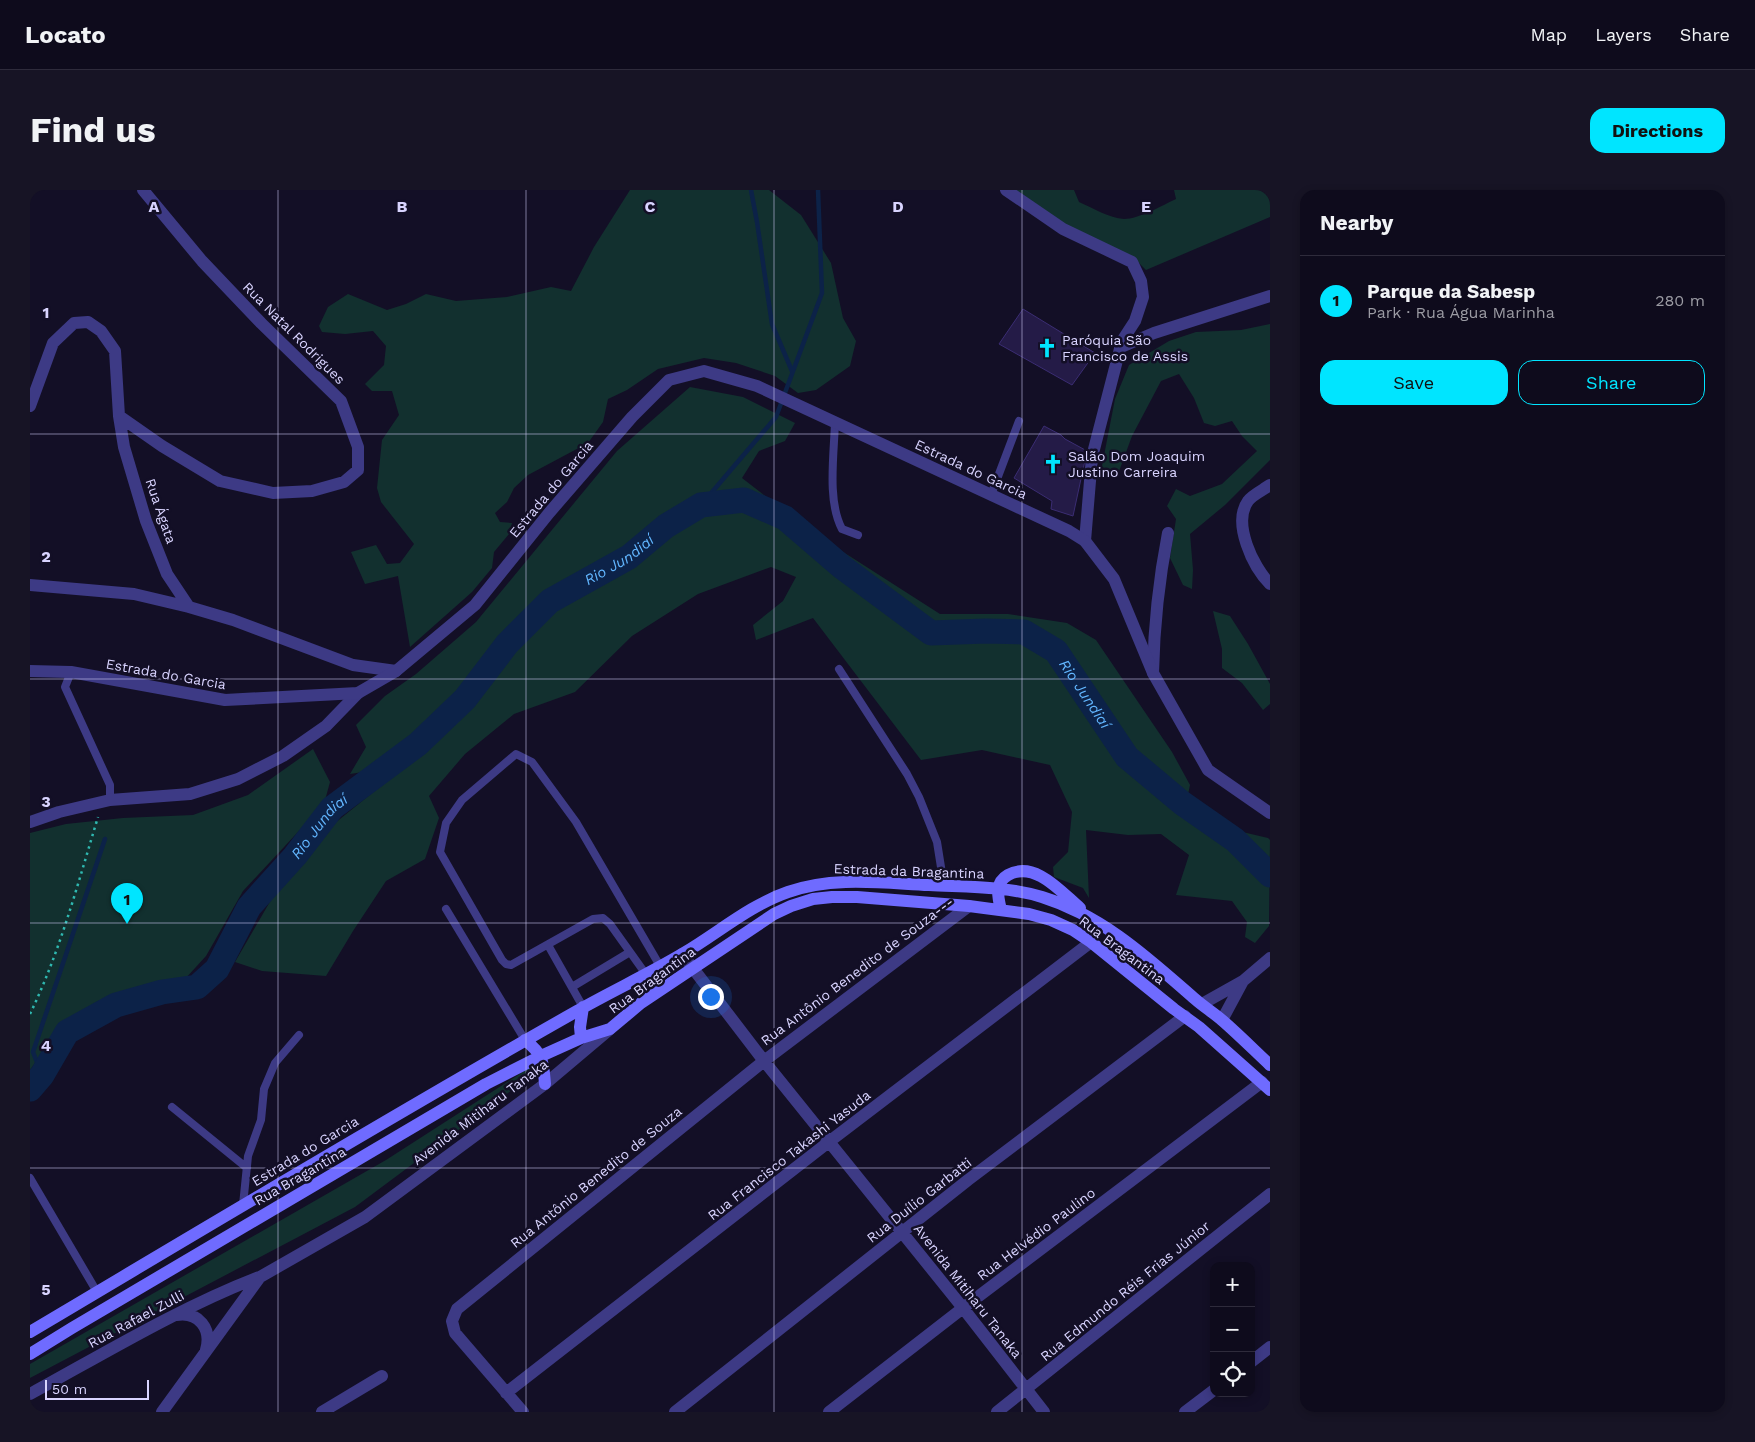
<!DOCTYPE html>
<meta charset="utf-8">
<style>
body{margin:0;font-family:"Work Sans",sans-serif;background:#171425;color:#f1f3f6}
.controls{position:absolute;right:15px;bottom:15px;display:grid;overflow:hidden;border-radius:10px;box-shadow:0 2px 8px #0003}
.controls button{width:45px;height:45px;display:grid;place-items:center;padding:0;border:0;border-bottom:1px solid #2e2b3b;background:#0e0b1c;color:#f1f3f6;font:25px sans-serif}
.scale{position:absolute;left:15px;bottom:12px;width:104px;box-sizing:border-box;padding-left:5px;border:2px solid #d9d4ff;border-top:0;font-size:14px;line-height:18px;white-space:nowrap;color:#d9d4ff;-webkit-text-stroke:4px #130f26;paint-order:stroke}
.you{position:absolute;left:680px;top:806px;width:18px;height:18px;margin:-12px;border:4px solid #fff;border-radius:50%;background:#1a73e8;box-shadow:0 0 0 8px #1a73e833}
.badge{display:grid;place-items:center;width:32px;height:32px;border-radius:50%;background:#00e5ff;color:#111;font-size:16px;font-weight:700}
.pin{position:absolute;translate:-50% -41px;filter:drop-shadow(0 1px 2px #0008)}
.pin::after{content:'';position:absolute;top:26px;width:18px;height:15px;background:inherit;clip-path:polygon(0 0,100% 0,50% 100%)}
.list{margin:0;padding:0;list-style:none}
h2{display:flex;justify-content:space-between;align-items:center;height:65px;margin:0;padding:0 20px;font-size:21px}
h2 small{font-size:16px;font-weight:400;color:#9b9ba3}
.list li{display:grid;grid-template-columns:32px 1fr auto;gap:15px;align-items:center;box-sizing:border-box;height:90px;padding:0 20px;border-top:1px solid #2e2b3b}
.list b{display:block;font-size:19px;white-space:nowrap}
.list p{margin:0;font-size:16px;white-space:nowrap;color:#9b9ba3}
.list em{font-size:16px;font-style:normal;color:#9b9ba3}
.actions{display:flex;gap:10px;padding:15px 20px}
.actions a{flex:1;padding:11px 0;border:1px solid #00e5ff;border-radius:15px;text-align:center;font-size:18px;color:#00e5ff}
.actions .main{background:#00e5ff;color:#111}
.icon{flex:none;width:28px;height:28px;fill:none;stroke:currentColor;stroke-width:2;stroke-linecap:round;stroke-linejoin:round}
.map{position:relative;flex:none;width:1240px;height:1222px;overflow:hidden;border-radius:15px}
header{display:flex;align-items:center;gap:30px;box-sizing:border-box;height:70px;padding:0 25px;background:#0e0b1c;border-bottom:1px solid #2e2b3b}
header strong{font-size:24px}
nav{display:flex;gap:28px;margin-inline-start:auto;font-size:18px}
.intro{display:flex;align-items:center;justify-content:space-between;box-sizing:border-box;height:120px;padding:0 30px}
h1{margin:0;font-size:35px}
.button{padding:12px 22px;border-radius:15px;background:#00e5ff;color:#111;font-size:18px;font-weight:700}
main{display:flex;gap:30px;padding:0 30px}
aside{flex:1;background:#0e0b1c;border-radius:15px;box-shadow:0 2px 8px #0003}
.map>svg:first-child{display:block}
</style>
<header>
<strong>Locato</strong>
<nav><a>Map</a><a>Layers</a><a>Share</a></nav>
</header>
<div class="intro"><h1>Find us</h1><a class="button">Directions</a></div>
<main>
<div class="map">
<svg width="1240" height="1222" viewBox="0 0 1240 1222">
<rect width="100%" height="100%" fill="#130f26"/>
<path fill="#12302f" d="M600 0H739L771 25 801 73 813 128 826 151 820 176 786 200 768 203 745 186 706 173 674 168 628 179 597 200 578 209 573 232 558 253 498 285 484 298 477 312 465 323 470 332 482 333 479 344 464 362 462 378 442 402 380 457 368 386 335 394 321 362 346 355 357 374 370 373 384 354 351 312 347 298 352 250 369 225 362 201H342L335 194 354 175 356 156 343 141 315 144 292 142 289 136 298 117 318 104 357 120 376 114 396 104 426 111 477 107 521 97 541 101 564 57Z
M986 0H1044L1049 12C1063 18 1079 28 1094 29 1109 29 1133 15 1146 9L1144 0H1240V27L1116 80 1105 69 1035 34Z
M1240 134V270L1195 315 1160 344 1163 380 1162 399 1153 395 1140 368 1146 329 1137 316 1146 299 1160 306 1192 294 1227 261 1212 246 1202 231 1185 236 1174 233 1164 208 1149 184 1131 191 1102 246 1088 284 1071 281 1085 209 1099 175 1139 151 1166 142 1211 140Z
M660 197 713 207 765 233 755 251 729 261 712 288 782 342 910 424H978L1037 433 1066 450 1142 562 1160 595 1153 628 1238 648 1240 650 1239 736 1225 753 1215 747 1217 732 1202 711 1146 705 1159 665 1131 644 1098 645 1056 640 1059 708 1053 698 1024 687 1023 677 1038 662 1042 622 1020 575 952 560 891 570 783 428 726 450 723 435 753 411 766 387 741 377 668 404 602 446 545 502 484 524 435 564 399 606 409 628 395 669 356 691 323 741 296 786 232 781 205 772 245 703 305 633 352 595 372 576 320 584 336 557 326 535 355 506 386 484 446 432 587 261Z
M1183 421 1200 426 1218 454 1240 494V514L1233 520 1212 493 1192 478V459Z
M283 559 300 592 294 614 213 701 176 766 155 789 68 811 34 833 0 880V643L36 634 93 628 163 625 218 605Z
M502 876 504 878 505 883 325 1017 0 1188V1174L356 970Z"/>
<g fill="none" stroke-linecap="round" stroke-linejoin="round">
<path stroke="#0c2248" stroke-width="4.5" d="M721 0 727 32 742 134 762 181
M671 315 746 227 792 103 788 0
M12 885 3 862 75 649"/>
<path stroke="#0c2248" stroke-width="25" id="s1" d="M0 899 12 885 37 842 86 815 132 802 167 797 187 779 219 717 265 666 302 618 388 554 435 509 477 454 520 411 599 367 636 336 671 315 714 310 755 328 812 377 901 443 956 441 994 442 1026 461 1097 567 1152 613 1205 650 1240 685"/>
</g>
<path fill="#241b47" stroke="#3b2d73" d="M993 119 1065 163 1042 195 969 154Z
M1014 236 1031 245 1035 249 1057 261 1043 326 1021 319 1022 311 984 288Z"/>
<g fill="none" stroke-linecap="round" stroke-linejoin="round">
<path stroke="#2fb8b0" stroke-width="2.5" stroke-dasharray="2.5 4" stroke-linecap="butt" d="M0 824C30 762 48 693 68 627"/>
<path stroke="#3d3a85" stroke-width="8" d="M805 232C804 265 797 311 812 339L828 345
M961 305 989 231
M809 479 877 584 889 607 907 652 914 696
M41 482 35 497 80 595V610
M416 719 495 850
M518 755 553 817
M615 783 580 734 573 728 563 729 481 775 476 774 472 770 410 662 416 633 432 610 486 564 502 572 546 632 630 776
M542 797 600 762
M142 917 217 978
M0 988 67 1102
M213 1015 218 966 231 930 234 899 245 873 269 845"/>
<path stroke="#3d3a85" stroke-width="12" d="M976 0 1033 39 1102 72 1111 91 1113 107 1105 131 1092 151 1062 267 1055 351
M1091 157 1124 143 1240 106
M0 216 23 153 44 133 58 132 71 141 85 161 89 226 94 257 116 331 137 384 159 417
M89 226 132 256 190 291 243 303 282 301 314 292 328 280V257L311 211 231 133 172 71 113 0
M1240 295C1233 300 1222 305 1218 311 1202 333 1223 377 1240 394
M0 395 104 404 159 417 203 430 323 475 366 481
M1123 483C1124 436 1129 389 1138 343
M0 632 29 622 80 610 160 604 208 589 253 566 296 536 328 503
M652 764 734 871 933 1118 1014 1222
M146 1125C169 1121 182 1139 176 1160
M1221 1172 1240 1157
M476 1203 800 951 1061 752
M0 1204C75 1163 149 1118 229 1087
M132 1222 230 1087 335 1027 515 894 579 840
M292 1222 352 1186
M493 1222 425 1143 422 1131 427 1119 734 871 939 716
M645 1222 938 990 1155 826
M799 1222 933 1118 1232 892
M967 1222 1240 1004
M1155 1222 1184 1200"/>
<path stroke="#3d3a85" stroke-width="12" d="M0 481 41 482 195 510 328 503 366 481 445 415 519 323 602 227 639 190 674 181 727 196 1039 341 1055 351 1084 389 1123 483 1178 580 1240 623
M1172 814 1213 791 1240 768
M1192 830 1213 791"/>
<path stroke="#6f6bff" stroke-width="12" d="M971 720C968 707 964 693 978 685 1005 670 1031 702 1050 718
M551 848 550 837 553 817
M495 850C514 865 513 872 515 894
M0 1142C182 1034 363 925 547 821 582 801 619 784 654 763 688 743 720 715 758 702 803 686 853 693 899 695 936 697 977 696 1012 707 1073 726 1118 768 1165 809 1174 817 1184 823 1193 831 1209 845 1224 860 1240 875
M0 1164 42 1138 456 894 511 866 551 848 580 839 611 813 744 724 761 716 783 709 802 707H827L939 716 999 724 1021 730 1043 740 1061 752 1144 819 1169 837 1240 900"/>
</g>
<path fill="none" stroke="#d9d4ff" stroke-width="1" stroke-opacity="0.55" d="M248 0V1222M496 0V1222M744 0V1222M992 0V1222M0 244H1240M0 489H1240M0 733H1240M0 978H1240"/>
<defs>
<symbol id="church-bare" viewBox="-9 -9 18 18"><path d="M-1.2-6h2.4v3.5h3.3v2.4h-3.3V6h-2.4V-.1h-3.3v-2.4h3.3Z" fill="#00e5ff" stroke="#130f26" stroke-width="2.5" paint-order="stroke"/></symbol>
</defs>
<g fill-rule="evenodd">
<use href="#church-bare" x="1003" y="144" width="28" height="28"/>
<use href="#church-bare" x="1009" y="260" width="28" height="28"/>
</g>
<g text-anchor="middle" stroke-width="5" stroke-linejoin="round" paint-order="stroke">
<g font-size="14" fill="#d9d4ff" stroke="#130f26">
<text transform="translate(264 143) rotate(45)" y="5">Rua Natal Rodrigues</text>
<text transform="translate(941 279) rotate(25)" y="5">Estrada do Garcia</text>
<text transform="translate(521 299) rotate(-50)" y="5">Estrada do Garcia</text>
<text transform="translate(131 321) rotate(71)" y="5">Rua Ágata</text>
<text transform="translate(136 484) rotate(10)" y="5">Estrada do Garcia</text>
<text transform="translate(879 681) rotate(2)" y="5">Estrada da Bragantina</text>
<text transform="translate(1092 760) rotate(37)" y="5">Rua Bragantina</text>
<text transform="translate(827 781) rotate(-37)" y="5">Rua Antônio Benedito de Souza---</text>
<text transform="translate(622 790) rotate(-36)" y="5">Rua Bragantina</text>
<text transform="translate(450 922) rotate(-37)" y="5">Avenida Mitiharu Tanaka</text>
<text transform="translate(275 961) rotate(-31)" y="5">Estrada do Garcia</text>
<text transform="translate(759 965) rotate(-38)" y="5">Rua Francisco Takashi Yasuda</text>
<text transform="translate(270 986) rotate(-30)" y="5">Rua Bragantina</text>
<text transform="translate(566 987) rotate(-39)" y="5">Rua Antônio Benedito de Souza</text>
<text transform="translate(889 1010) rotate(-38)" y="5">Rua Duílio Garbatti</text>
<text transform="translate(1006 1044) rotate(-37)" y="5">Rua Helvédio Paulino</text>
<text transform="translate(938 1101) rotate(52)" y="5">Avenida Mitiharu Tanaka</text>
<text transform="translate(1095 1101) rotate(-39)" y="5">Rua Edmundo Réis Frias Júnior</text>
<text transform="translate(106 1129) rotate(-28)" y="5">Rua Rafael Zulli</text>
</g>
<g font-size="14" fill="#d9d4ff" stroke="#130f26" text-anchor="start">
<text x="1032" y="155">Paróquia São<tspan x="1032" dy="16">Francisco de Assis</tspan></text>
<text x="1038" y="271">Salão Dom Joaquim<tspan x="1038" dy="16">Justino Carreira</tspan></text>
</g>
<g font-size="15" font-style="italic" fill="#62b6ff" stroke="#130f26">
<text dy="5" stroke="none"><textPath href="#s1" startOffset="816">Rio Jundiaí</textPath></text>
<text dy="5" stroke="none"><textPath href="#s1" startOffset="1371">Rio Jundiaí</textPath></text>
<text dy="5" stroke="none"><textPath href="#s1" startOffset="411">Rio Jundiaí</textPath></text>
</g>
</g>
<g font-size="16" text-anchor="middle" font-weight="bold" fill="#d9d4ff" stroke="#130f26" stroke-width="5" stroke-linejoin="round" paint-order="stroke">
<text x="124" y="22">A</text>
<text x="372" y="22">B</text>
<text x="620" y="22">C</text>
<text x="868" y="22">D</text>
<text x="1116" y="22">E</text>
<text x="16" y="128">1</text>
<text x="16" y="372">2</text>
<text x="16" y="617">3</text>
<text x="16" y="861">4</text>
<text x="16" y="1105">5</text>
</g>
</svg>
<div class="controls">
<button>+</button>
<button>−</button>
<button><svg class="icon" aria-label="locate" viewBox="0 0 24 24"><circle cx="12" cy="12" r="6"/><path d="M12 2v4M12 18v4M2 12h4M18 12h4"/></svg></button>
</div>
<div class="scale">50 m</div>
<div class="you"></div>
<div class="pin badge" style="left:97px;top:734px">1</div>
</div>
<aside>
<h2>Nearby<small></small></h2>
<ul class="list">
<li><span class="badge">1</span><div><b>Parque da Sabesp</b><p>Park · Rua Água Marinha</p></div><em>280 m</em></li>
</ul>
<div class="actions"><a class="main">Save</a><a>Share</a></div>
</aside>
</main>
